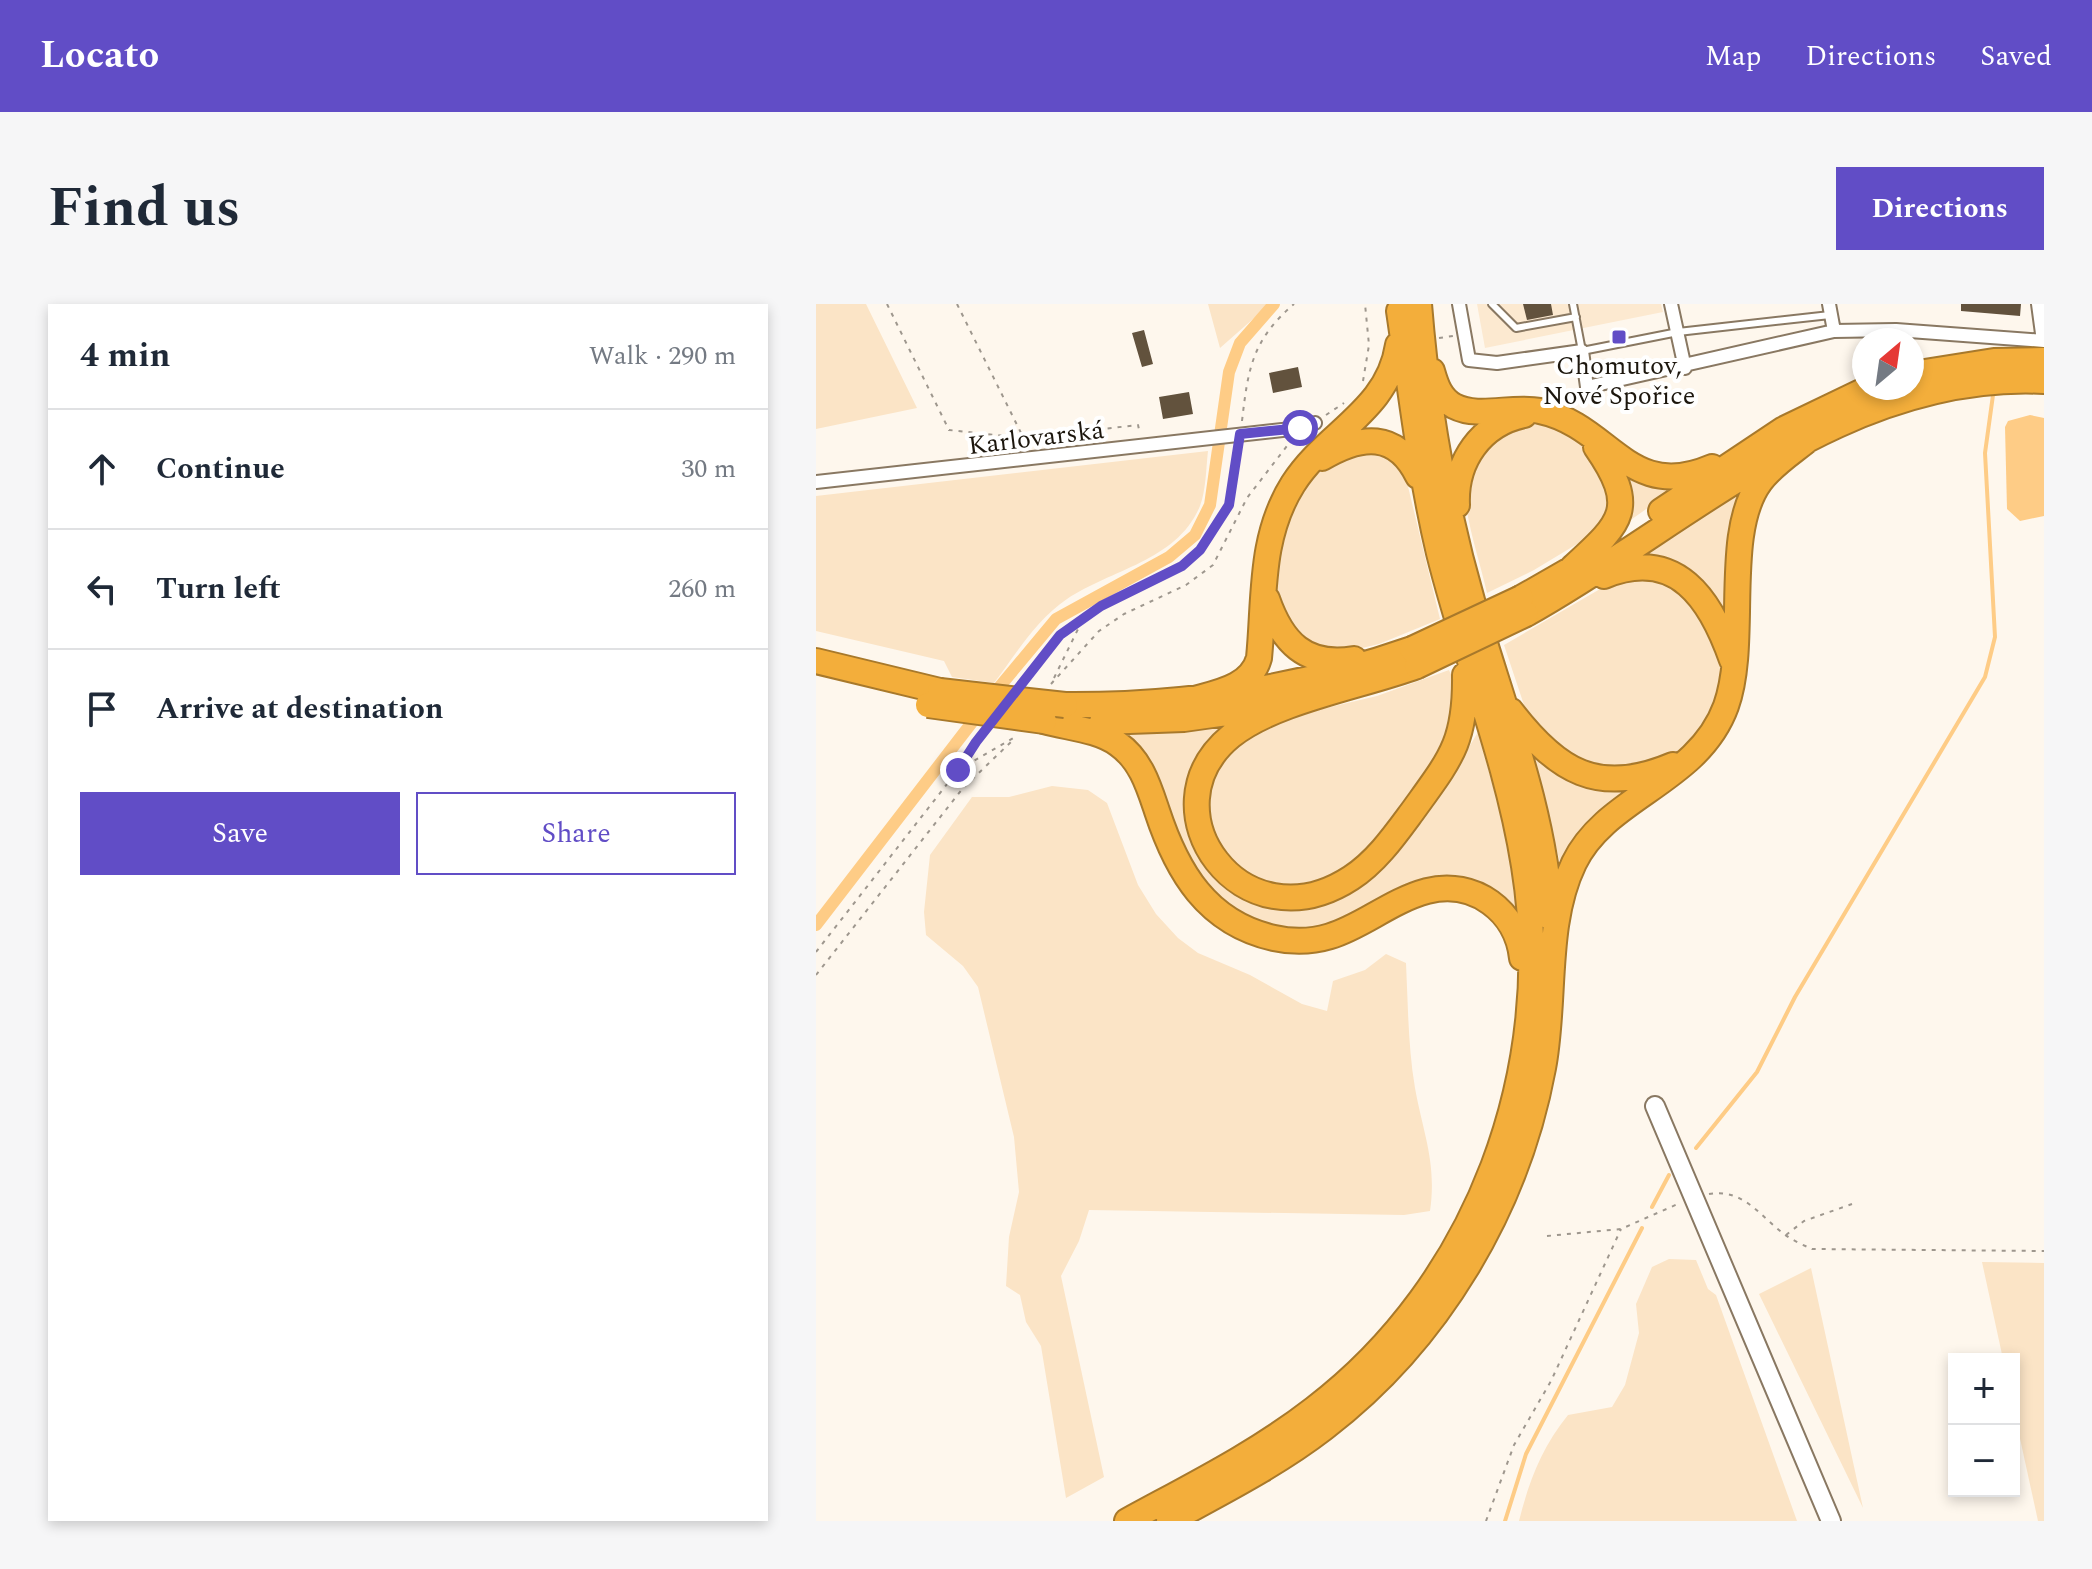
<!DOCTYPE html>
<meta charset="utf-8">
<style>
body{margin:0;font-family:Spectral,serif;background:#f6f6f7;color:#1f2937}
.controls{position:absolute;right:24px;bottom:24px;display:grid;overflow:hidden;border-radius:0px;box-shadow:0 4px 12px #0003}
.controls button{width:72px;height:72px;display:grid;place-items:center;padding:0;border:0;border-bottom:2px solid #e0e1e3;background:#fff;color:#1f2937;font:40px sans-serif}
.compass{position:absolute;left:1036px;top:24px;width:72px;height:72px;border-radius:50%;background:#fff;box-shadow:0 4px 12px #0003;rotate:29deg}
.stop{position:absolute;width:24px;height:24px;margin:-18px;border:6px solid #614dc6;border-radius:50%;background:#fff}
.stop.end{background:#614dc6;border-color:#fff;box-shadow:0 2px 8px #0008}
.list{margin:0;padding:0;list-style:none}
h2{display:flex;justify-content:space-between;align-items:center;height:104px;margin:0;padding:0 32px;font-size:34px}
h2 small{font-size:26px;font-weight:400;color:#747a83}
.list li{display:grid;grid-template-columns:52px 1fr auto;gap:24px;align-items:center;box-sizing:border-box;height:120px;padding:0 32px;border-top:2px solid #e0e1e3}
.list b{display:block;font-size:30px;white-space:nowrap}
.list em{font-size:26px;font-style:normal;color:#747a83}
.actions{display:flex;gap:16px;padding:24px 32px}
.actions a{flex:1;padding:18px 0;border:2px solid #614dc6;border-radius:0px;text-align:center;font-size:28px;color:#614dc6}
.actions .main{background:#614dc6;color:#fff}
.icon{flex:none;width:44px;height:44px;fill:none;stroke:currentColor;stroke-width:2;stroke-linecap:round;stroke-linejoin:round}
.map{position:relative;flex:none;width:1228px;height:1217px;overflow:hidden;border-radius:0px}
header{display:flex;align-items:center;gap:48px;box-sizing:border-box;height:112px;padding:0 40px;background:#614dc6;color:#fff}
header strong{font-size:38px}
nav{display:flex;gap:44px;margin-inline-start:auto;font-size:28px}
.intro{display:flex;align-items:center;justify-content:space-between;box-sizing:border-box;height:192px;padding:0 48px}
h1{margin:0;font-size:56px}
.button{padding:20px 36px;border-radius:0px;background:#614dc6;color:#fff;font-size:28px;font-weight:700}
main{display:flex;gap:48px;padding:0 48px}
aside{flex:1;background:#fff;border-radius:0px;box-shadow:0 4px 12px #0003}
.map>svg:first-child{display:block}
</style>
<header>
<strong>Locato</strong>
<nav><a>Map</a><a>Directions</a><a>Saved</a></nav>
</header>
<div class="intro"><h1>Find us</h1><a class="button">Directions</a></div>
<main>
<aside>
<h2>4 min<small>Walk · 290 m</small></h2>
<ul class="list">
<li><svg class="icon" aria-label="ahead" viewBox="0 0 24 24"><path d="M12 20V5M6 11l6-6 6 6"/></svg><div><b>Continue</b></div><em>30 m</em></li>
<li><svg class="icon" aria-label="left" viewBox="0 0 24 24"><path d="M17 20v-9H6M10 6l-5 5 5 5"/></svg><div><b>Turn left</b></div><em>260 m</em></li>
<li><svg class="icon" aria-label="arrive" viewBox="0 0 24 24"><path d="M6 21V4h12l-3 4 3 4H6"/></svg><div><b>Arrive at destination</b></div></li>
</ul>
<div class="actions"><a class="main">Save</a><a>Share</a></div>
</aside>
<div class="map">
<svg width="1228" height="1217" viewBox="0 0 1228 1217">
<rect width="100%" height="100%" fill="#fef7ed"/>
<path fill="#fce9d0" d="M661 0H845L847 8 669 44Z"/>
<path fill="#fbe4c6" d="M0 0H50L101 104 0 125Z
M392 0H454L404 44Z
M726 118C766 122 781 165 796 196L786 225 718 266 671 289C664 258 652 224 649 192 647 152 690 119 726 118Z
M392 147C390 164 390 186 384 202 361 257 296 265 251 295 220 316 200 350 178 379L136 373 128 357 0 327V192Z
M569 147 588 166 624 315 563 340 529 348 514 349 478 332C472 318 457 297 456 282 455 260 462 241 469 222 492 164 507 153 569 147Z
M799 159 867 179 809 220Z
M933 180 913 317C892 279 869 260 826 252Z
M821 270 870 288 905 349 907 374 900 405 886 424 867 444 845 458 796 465 759 458 712 413 688 341 803 274Z
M633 366 642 386 637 434 578 521 533 567 480 588 414 563 389 510 404 454 455 417 561 392Z
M422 419 412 425 377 525 467 602 591 533 625 490 662 428 689 526 703 613 672 585 484 626 462 625 417 607 385 580 308 432Z
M716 450 747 470 827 483 745 562Z
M236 482 272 486 291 499 322 581 340 610 362 634 382 649 434 671 486 700 511 707 517 677 549 666 570 650 590 659C592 700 592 743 599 784 607 829 621 859 614 907L588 911 273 906 263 937 245 972 288 1173 250 1194 225 1042 210 1018 204 991 190 982 193 933 203 888 198 833 162 683 147 662 110 631 108 608 114 551 156 493H193Z
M853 955 880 956 892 985 900 991 981 1217H703C713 1177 726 1143 752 1111L796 1103 809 1081 823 1029 820 1000 836 963Z
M1166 958 1228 959V1217H1222L1198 1107V1055H1187Z
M995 964 1047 1204 943 990Z"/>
<path fill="#fecc86" d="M1214 111 1228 114V212L1204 217 1191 205 1189 123 1192 117Z"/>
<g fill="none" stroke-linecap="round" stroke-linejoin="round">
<path stroke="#fecc86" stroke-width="4" d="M880 844 941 768 979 693 1169 373 1179 333 1169 149 1177 91
M836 903 853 871
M689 1217 710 1150 826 924"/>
<path stroke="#fecc86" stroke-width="12" d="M175 393 240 315 353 253 379 231 394 201 413 68 424 39 458 0
M0 621 164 408"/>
</g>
<path fill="#62523d" d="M707 0H735L737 11 711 16Z
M1145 0H1205L1204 12 1145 7Z
M328 26 337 60 326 63 316 29Z
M482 63 486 83 457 89 453 69Z
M373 88 377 110 347 115 343 93Z"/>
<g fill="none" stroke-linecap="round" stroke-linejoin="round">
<defs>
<path id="lane" d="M676 0 700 24 760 13
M757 0 766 47 862 28 1014 11"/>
<path id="street" d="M643 0 653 56 681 59 766 47 771 83 1018 27 1080 26 1228 37
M855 0 869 64
M1013 0 1018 27
M1222 0 1227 37
M0 178 484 124 499 119"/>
<path id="secondary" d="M839 802 1015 1217"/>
<path id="highway" d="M603 0C611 101 629 203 657 300 687 403 729 507 735 614
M616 67C620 81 624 94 638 102 663 115 697 101 724 107 795 122 812 199 896 163
M1096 70 1178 57 1228 56
M506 154C545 131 580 127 602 172
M641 201C639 157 665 120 708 111
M845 207 968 125 1053 84
M756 264C805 219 823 205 780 143
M788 272C861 242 895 296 916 356
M705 294 768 258
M451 295C466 338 489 363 538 355
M710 310C875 218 1027 67 1228 77
M0 357 124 387
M601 362C547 382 458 397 415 432 326 505 426 645 535 574 560 558 579 531 596 508 634 455 650 439 649 371
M369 398C396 389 434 386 443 354 449 294 443 234 477 180 510 128 572 107 582 41
M249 401C369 402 482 385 596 345
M695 407C741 467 782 493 857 461
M228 417C252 424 281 425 302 440 325 456 333 483 341 507 361 568 391 619 458 634 525 649 556 602 611 587 658 575 701 607 706 654
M286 418 368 415 453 403
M311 1217C375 1182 440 1150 498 1105 663 979 741 765 708 562 691 455 649 354 623 249 604 169 595 88 583 7
M353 1217C406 1188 460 1161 508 1124 622 1037 701 904 727 764 740 697 728 621 758 559 790 492 882 479 910 402 933 338 906 230 944 178 956 161 977 148 994 134"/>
</defs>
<use href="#lane" stroke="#897862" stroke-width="10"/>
<use href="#street" stroke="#897862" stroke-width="16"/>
<use href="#secondary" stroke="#897862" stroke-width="22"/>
<use href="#highway" stroke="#a8792b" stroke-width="28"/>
<path stroke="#9e978e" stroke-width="2" stroke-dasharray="4 6" stroke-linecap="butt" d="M71 0 133 126 208 134 322 121 324 130
M141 0 211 141
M623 34 637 32
M547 77 553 41 549 0
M510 111 528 99
M426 117C432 65 436 36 478 0
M238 374 265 319
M207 378C219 363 230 343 245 331 302 282 379 278 412 203 419 186 419 162 422 143
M235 380 283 327 308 310 370 281 397 261 431 194 474 138
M143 465 168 427
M0 648 142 466 201 432
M0 671 147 484 196 437
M893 890C927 884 944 912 968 930 976 936 987 941 996 945L1228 947
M970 931 988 917 1036 900
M731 932 805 925 864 899
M670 1217 698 1141 735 1077 805 925"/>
<use href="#lane" stroke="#fff" stroke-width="6"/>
<use href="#street" stroke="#fff" stroke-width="12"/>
<use href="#secondary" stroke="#fff" stroke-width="18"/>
<use href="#highway" stroke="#f3ae3b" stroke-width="24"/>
<defs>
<path id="highway-bridge" d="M596 345 705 294
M601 362 710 310
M124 387 249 401
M112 401 228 417"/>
</defs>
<use href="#highway-bridge" stroke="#a8792b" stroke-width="28" stroke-linecap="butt"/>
<use href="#highway-bridge" stroke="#f3ae3b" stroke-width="24"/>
</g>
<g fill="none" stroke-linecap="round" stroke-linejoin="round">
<path stroke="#614dc6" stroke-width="10" d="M142 466 160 438 244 331 285 302 366 262 384 246 413 201 424 130 484 124"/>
</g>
<rect fill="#614dc6" stroke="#fff" stroke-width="3" x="795" y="25" width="16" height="16" rx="4"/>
<g text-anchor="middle" stroke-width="8" stroke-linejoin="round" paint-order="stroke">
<g font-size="26" fill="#1c160d" stroke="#fff">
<text x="803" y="70">Chomutov,<tspan x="803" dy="30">Nové Spořice</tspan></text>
</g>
<g font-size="26" fill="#1c160d" stroke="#fff">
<text transform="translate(220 133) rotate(-7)" y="9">Karlovarská</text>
</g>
</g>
</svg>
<div class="controls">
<button>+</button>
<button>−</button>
</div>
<svg class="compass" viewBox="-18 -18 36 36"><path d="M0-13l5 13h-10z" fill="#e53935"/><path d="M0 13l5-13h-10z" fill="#747a83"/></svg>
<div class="stop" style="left:484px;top:124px"></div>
<div class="stop end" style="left:142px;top:466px"></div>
</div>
</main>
